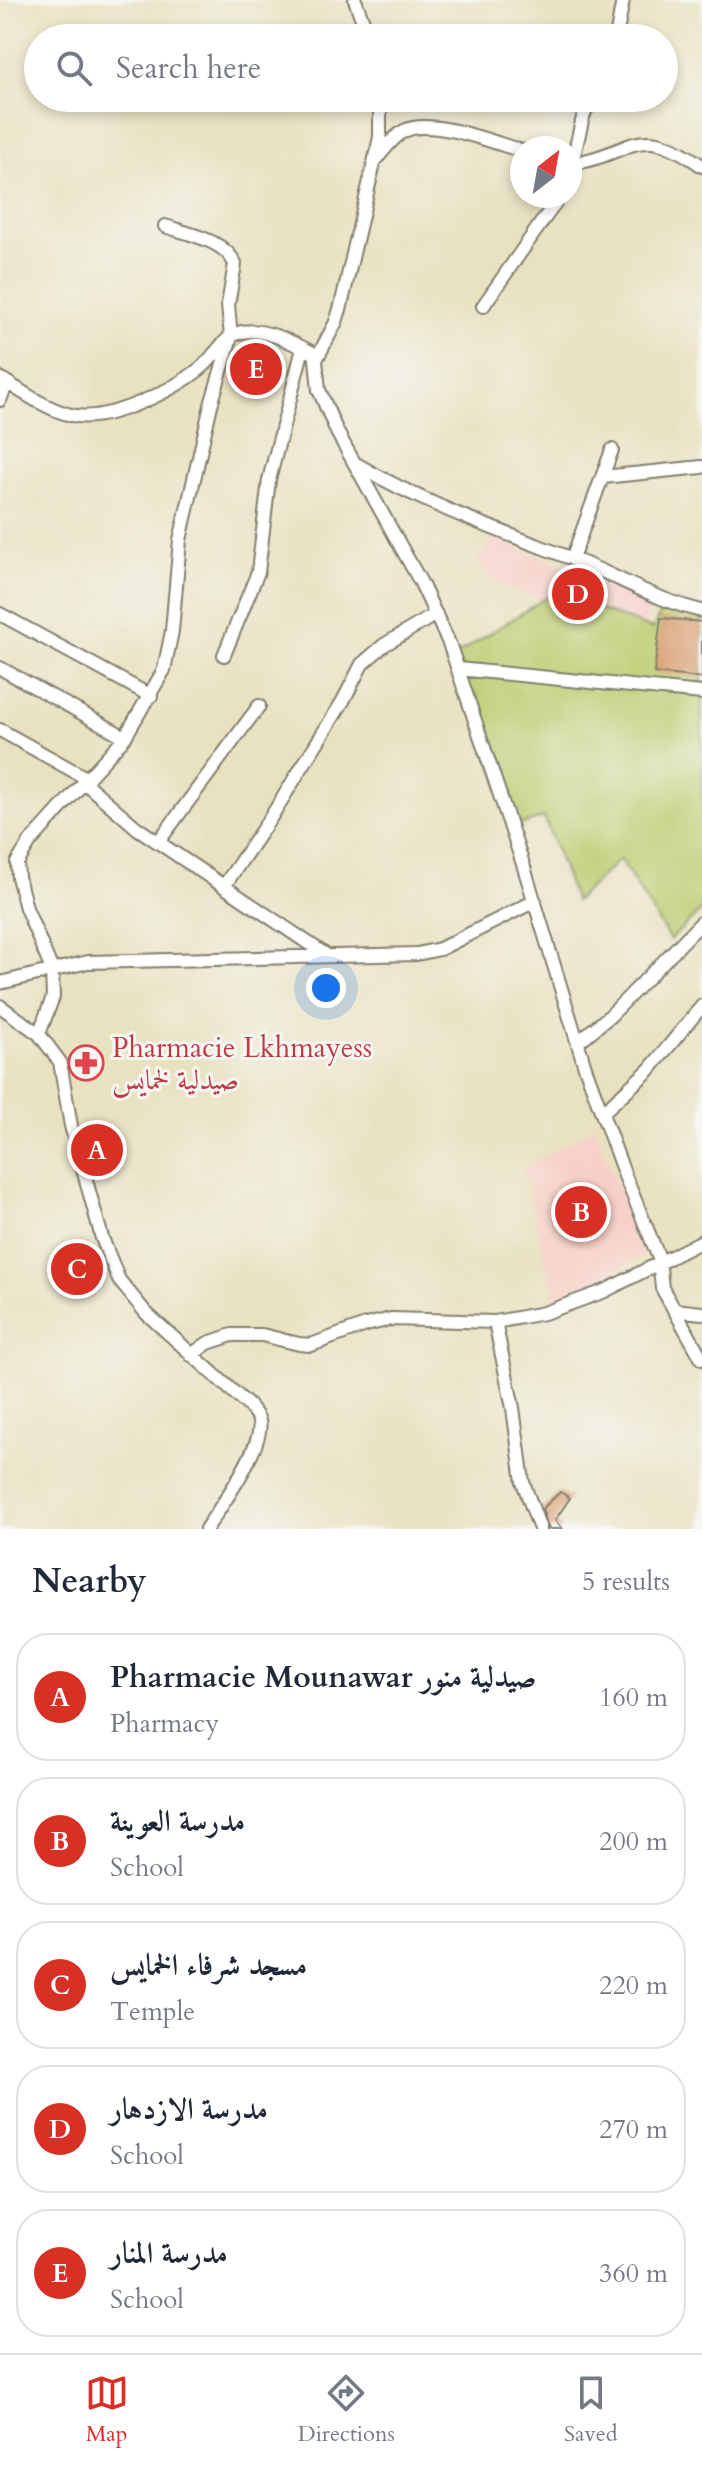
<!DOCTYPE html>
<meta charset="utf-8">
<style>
body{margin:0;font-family:Cardo,Amiri,serif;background:#f6f6f7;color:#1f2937}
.compass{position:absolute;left:510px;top:136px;width:72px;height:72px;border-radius:50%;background:#fff;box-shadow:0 4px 12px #0003;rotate:31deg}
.you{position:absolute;left:326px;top:988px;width:28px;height:28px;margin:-20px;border:6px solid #fff;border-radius:50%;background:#1a73e8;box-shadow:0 0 0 12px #1a73e833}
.badge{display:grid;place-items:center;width:52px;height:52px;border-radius:50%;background:#d93025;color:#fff;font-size:26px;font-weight:700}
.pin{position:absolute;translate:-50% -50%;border:4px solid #fff;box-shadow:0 2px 8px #0006}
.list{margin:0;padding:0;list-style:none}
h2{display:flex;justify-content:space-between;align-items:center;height:104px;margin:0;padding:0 32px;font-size:34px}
h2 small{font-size:26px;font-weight:400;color:#747a83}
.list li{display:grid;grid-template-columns:52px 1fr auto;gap:24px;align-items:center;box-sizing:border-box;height:128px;margin:0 16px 16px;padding:0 16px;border:2px solid #e0e1e3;border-radius:32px}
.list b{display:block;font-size:30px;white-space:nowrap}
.list p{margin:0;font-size:26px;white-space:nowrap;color:#747a83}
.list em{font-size:26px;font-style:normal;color:#747a83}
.icon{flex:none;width:44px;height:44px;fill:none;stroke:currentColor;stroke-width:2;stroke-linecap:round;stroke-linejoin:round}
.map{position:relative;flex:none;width:702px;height:1529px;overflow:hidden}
.search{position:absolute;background:#fff;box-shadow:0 4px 12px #0003;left:24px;right:24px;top:24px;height:88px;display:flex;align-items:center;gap:20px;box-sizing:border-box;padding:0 28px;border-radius:44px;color:#747a83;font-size:30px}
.sheet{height:824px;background:#fff}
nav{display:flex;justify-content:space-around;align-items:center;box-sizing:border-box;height:112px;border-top:2px solid #e0e1e3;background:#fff;font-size:22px;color:#747a83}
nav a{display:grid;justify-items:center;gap:4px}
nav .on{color:#d93025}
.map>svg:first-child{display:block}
</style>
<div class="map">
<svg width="702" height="1529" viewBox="0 0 702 1529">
<rect width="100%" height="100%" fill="#f6f6f2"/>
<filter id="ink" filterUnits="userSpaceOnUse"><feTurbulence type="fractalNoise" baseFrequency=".0125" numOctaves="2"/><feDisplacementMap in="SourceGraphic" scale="16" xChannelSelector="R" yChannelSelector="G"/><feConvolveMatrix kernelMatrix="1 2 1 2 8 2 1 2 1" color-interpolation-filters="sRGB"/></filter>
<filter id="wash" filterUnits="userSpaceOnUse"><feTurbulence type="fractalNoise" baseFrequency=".006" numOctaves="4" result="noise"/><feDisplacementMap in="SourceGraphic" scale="32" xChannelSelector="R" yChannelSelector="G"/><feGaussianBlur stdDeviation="1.8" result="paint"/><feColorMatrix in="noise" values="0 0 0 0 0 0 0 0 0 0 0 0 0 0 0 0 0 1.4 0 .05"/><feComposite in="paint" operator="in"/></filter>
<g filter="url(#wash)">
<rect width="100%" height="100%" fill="#e9e2c1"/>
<path fill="#f7d1c9" d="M242 342 281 354 272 396 229 384Z
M493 538 654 603 638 637 500 585 477 563Z
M595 1127 646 1256 555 1299 523 1169Z"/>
<path fill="#bbcd70" stroke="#6c7446" stroke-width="2" d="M553 593 653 629 663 607 702 612V909L670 940 620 859 575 901 544 817 514 827 455 656Z"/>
<g id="blocks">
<path fill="#d69563" d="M661 618 702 622V678L654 673Z
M560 1492 570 1498 555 1520 562 1529H549L542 1509Z"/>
</g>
</g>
<g filter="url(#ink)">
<use href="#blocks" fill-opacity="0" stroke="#827f6e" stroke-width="2"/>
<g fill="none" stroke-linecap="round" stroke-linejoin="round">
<defs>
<path id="minor" d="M355 0 369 38
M616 38 623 0
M380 98V137L341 306 336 322 316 360 319 390 337 432 420 581 449 643 523 864 585 1067 625 1176 659 1258 662 1288 702 1359
M377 158C385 149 393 137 404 131 430 117 495 143 522 151
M570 164C634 155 636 118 702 166
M571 168 583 117 591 98
M483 306 560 196
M0 378C21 391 46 409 71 415 106 424 174 390 201 368 215 357 224 335 242 332 266 327 297 345 317 355
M0 400 7 383
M356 464C429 507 509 534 588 565 626 581 661 602 702 611
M603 477 702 467
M572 559 612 450
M0 614 151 696
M224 655 258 572 269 480 303 348
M0 668 125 737
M458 669 702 693
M0 730 88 779
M85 783 137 828 326 955
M159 841 259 706
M224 886 271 817 343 701 362 664 384 645 436 614
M0 983 88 962 417 954 440 949 535 901
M0 1006 39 1034 60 1062 71 1126 102 1238 119 1280 146 1313 249 1406C253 1411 258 1416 259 1421 265 1445 220 1508 206 1529
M39 1034 53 997 52 970 26 908 18 877 17 863 30 842 125 737 164 670 172 631 180 540 211 405 231 337 228 305 235 264C225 240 188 234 165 226
M578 1042 611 1015 702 922
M603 1112 649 1070 702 1006
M674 1310 702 1313
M495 1322 513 1408 523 1482 540 1529
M191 1355 208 1343 232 1335H262L299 1344 311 1345 366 1325 391 1319 495 1322 544 1313 605 1291 702 1241"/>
</defs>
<use href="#minor" stroke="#827f6e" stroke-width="16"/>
<use href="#minor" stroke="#fff" stroke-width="12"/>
</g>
</g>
<defs>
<symbol id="pharmacy-ring" viewBox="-11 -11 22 22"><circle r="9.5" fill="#f6f6f2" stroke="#e0444e" stroke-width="1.5"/><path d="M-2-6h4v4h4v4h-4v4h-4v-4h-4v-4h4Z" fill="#e0444e"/></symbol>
</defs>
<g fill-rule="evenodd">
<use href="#pharmacy-ring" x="66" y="1043" width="40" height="40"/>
</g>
<g text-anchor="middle" stroke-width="6" stroke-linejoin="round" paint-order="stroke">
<g font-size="28" fill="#be3a42" stroke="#f6f6f2" text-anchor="start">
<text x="112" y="1057">Pharmacie Lkhmayess<tspan x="112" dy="32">صيدلية لخمايس</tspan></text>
</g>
</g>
</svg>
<svg class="compass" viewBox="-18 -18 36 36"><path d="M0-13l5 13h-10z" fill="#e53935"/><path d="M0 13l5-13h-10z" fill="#747a83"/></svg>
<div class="you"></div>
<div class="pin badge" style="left:97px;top:1150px">A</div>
<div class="pin badge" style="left:581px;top:1212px">B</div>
<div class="pin badge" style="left:77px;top:1269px">C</div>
<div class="pin badge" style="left:578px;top:594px">D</div>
<div class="pin badge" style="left:256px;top:369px">E</div>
<div class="search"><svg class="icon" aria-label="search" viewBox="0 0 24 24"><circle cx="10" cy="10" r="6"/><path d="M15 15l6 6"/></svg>Search here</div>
</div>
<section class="sheet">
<h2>Nearby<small>5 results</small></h2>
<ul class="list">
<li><span class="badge">A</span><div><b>Pharmacie Mounawar صيدلية منور</b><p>Pharmacy</p></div><em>160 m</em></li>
<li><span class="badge">B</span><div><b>مدرسة العوينة</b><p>School</p></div><em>200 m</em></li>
<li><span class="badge">C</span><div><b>مسجد شرفاء الخمايس</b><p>Temple</p></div><em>220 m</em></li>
<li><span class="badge">D</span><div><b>مدرسة الازدهار</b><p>School</p></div><em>270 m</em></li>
<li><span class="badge">E</span><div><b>مدرسة المنار</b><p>School</p></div><em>360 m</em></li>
</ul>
</section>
<nav>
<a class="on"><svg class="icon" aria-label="map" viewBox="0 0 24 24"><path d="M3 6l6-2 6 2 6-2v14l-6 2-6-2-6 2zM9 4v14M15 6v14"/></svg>Map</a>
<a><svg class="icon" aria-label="directions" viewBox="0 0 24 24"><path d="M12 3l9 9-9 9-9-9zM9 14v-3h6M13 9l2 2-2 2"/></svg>Directions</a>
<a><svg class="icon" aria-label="saved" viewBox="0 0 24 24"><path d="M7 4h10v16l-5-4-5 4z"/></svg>Saved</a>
</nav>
